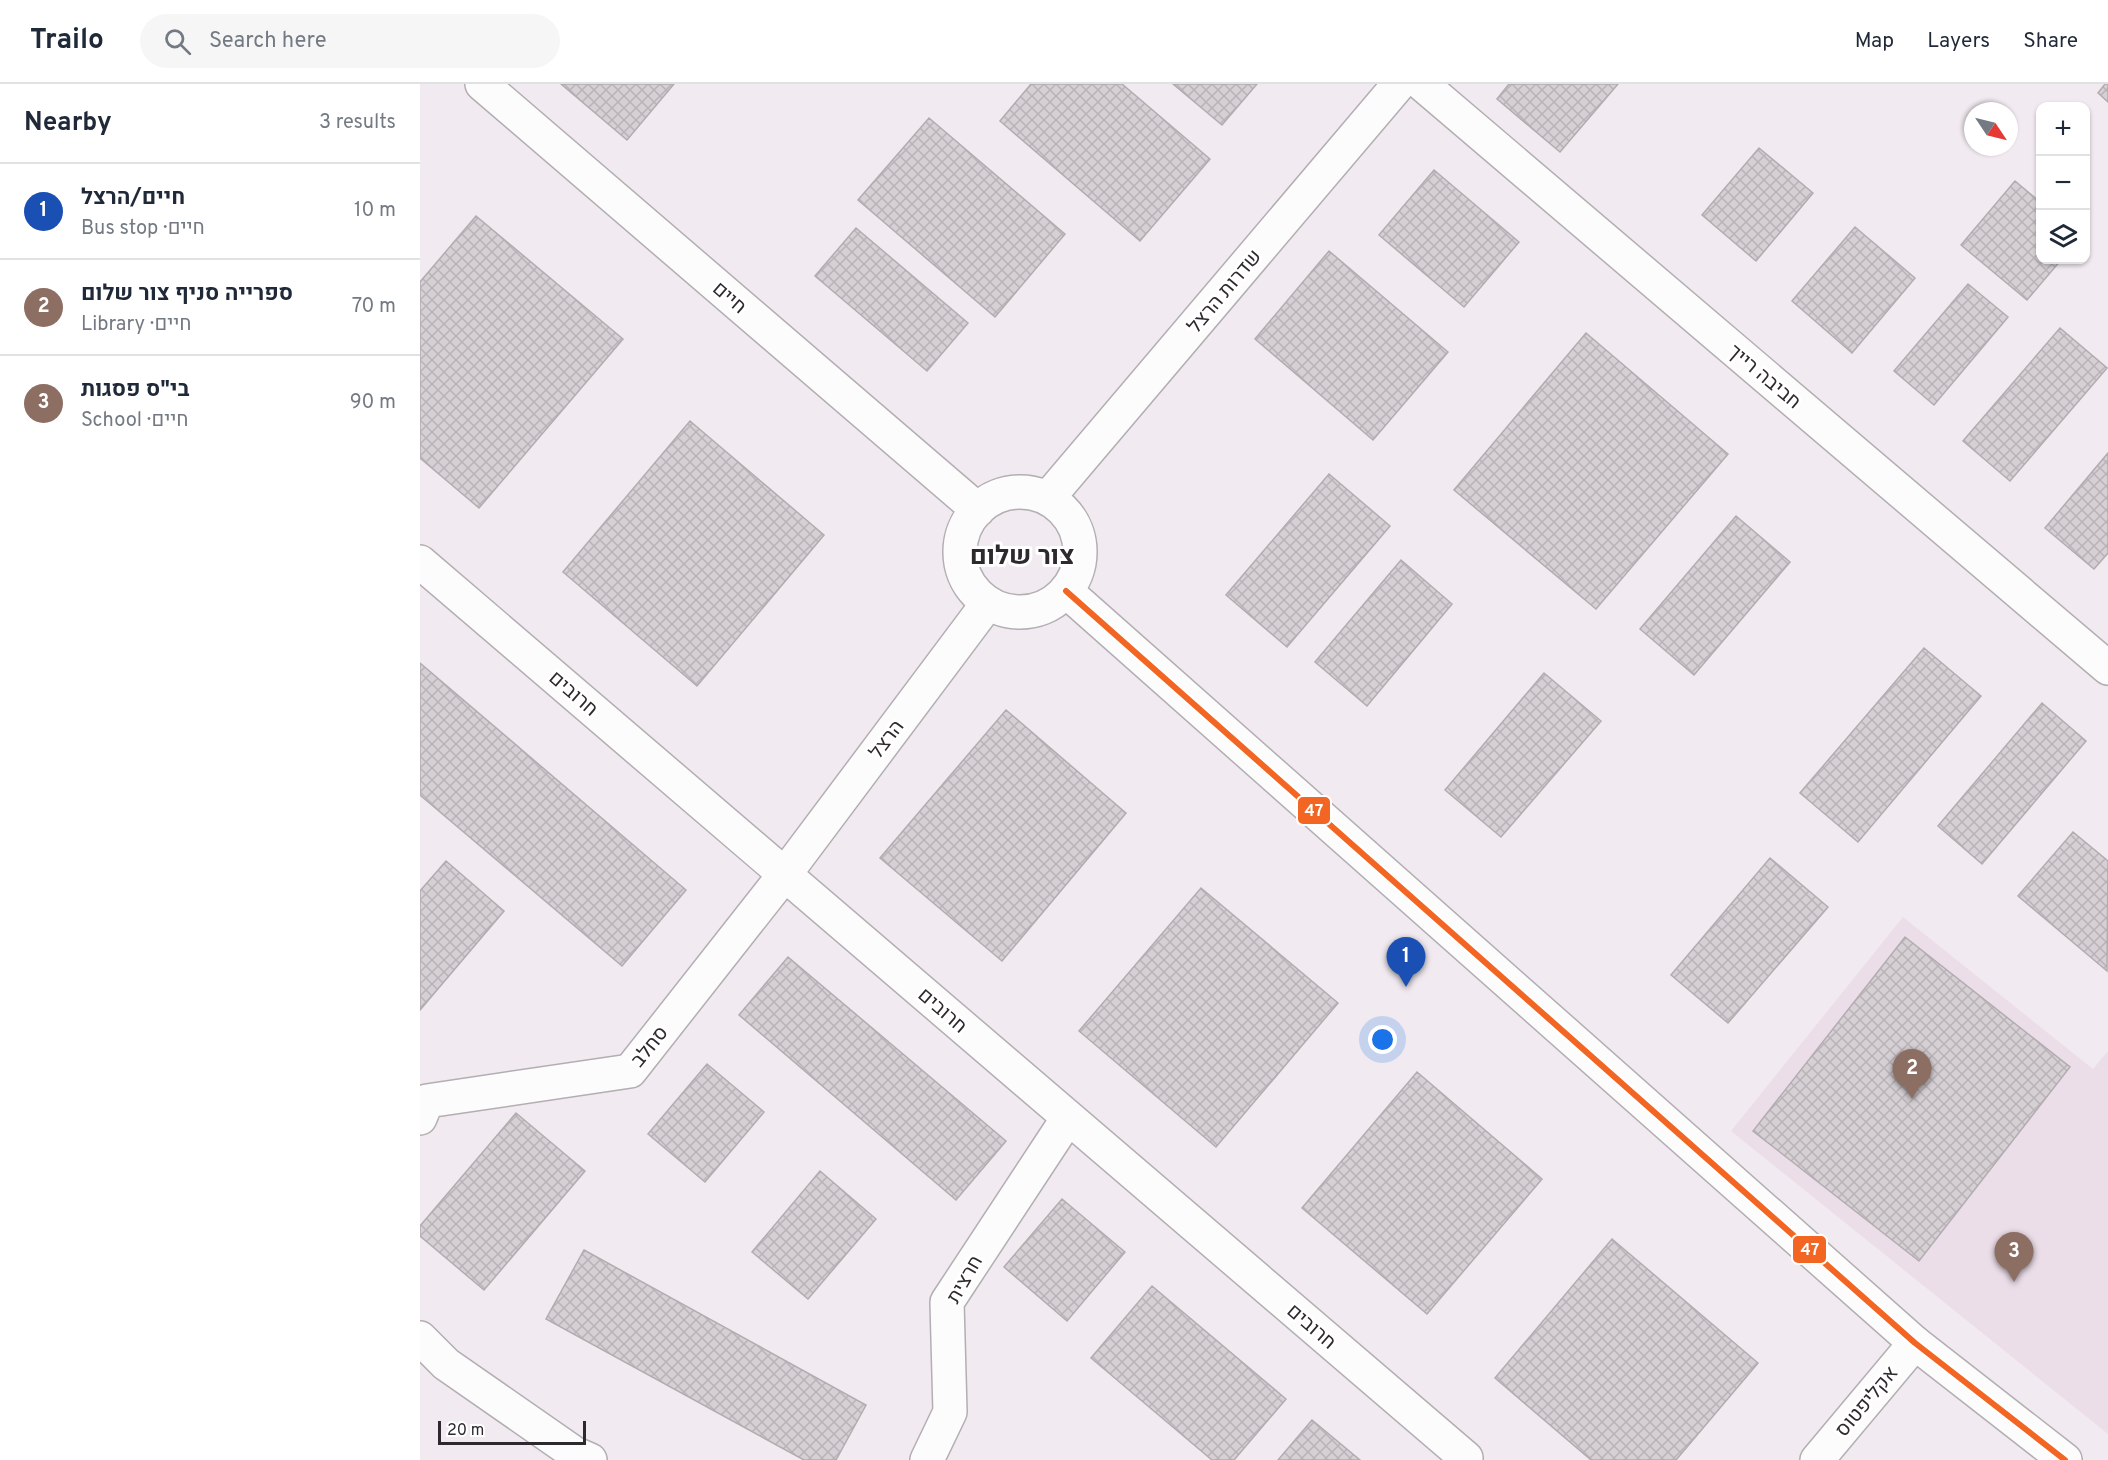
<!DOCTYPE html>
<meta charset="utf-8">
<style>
body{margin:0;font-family:Overpass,Heebo,sans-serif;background:#f6f6f7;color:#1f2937}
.controls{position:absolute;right:18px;top:18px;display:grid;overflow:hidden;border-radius:12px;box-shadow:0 2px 4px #0004}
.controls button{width:54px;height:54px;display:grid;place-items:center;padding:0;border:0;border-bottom:2px solid #e0e1e3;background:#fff;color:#1f2937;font:30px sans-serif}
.compass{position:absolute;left:1544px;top:18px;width:54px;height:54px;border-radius:50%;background:#fff;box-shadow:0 2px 4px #0004;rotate:125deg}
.scale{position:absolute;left:18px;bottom:15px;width:148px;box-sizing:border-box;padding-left:6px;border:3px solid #2e292d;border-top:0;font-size:16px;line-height:21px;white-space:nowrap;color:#2e292d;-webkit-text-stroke:4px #fff;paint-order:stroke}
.you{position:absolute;left:963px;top:956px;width:21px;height:21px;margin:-15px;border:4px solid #fff;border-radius:50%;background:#1a73e8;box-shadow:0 0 0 9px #1a73e833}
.badge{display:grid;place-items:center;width:39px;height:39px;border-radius:50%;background:#111827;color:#fff;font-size:20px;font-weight:700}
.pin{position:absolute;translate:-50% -50px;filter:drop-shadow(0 2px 3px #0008)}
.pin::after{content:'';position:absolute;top:32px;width:21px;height:18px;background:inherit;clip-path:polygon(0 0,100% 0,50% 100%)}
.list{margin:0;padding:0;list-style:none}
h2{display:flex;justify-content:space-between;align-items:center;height:78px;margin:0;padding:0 24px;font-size:26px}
h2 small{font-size:20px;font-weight:400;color:#747a83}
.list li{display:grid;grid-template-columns:39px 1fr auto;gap:18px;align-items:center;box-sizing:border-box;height:96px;padding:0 24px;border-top:2px solid #e0e1e3}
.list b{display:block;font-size:22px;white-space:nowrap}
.list p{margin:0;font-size:20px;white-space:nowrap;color:#747a83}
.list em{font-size:20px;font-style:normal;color:#747a83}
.icon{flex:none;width:33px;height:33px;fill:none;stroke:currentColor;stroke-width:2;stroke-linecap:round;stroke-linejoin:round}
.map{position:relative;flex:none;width:1688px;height:1376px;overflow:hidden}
header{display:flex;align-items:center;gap:36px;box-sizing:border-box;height:84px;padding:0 30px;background:#fff;border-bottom:2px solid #e0e1e3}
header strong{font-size:28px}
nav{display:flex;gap:33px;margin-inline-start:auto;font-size:21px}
.search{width:420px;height:54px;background:#f6f6f7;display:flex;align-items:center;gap:15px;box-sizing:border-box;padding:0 21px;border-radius:33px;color:#747a83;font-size:22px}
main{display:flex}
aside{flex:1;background:#fff}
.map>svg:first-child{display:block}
</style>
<header>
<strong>Trailo</strong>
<div class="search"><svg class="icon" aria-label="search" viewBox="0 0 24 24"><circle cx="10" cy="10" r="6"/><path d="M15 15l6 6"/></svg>Search here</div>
<nav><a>Map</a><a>Layers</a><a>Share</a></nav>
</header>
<main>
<aside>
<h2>Nearby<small>3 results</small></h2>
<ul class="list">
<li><span class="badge" style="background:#1a4fb4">1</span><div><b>חיים/הרצל</b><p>Bus stop · חיים</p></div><em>10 m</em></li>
<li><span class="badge" style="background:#8d6e63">2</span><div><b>ספרייה סניף צור שלום</b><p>Library · חיים</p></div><em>70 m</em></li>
<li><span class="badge" style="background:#8d6e63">3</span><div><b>בי&quot;ס פסגות</b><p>School · חיים</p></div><em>90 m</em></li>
</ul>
</aside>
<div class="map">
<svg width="1688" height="1376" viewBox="0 0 1688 1376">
<defs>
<pattern id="building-cross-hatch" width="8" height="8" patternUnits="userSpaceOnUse" patternTransform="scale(1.5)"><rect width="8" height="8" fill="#d6d0d4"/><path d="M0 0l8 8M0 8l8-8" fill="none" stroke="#b8b3b6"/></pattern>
</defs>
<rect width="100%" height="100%" fill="#f1eaf0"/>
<path fill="#ecdee9" d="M1483 833 1673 985 1688 967V1350L1311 1047Z"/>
<path fill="url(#building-cross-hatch)" stroke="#b2acb1" stroke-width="1.5" d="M141 0H254L207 56Z
M611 0H702L790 75 720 157 580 37Z
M753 0H837L802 41Z
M1089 0H1198L1140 68 1077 15Z
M1685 0H1688V18L1678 9Z
M509 34 645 150 575 233 438 116Z
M1339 64 1393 109 1336 177 1282 131Z
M1014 86 1099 158 1044 223 959 151Z
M1595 97 1620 118V176H1641L1607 216 1541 161Z
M56 132 203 255 59 424 0 374V198Z
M1435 143 1495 194 1432 269 1372 217Z
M436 144 548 239 507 287 395 192Z
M909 167 1028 268 953 356 835 255Z
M1548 200 1588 233 1514 321 1474 287Z
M1640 244 1687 284 1590 397 1543 357Z
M1166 249 1308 370 1176 525 1034 406Z
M270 337 404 451 277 602 143 488Z
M1688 369V469L1674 485 1625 444Z
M909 390 970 442 867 563 806 511Z
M1316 432 1370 478 1274 591 1220 545Z
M981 476 1032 520 947 622 895 578Z
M1504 564 1561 612 1438 758 1380 709Z
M0 579 266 806 202 882 0 711Z
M1124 589 1181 637 1081 753 1025 706Z
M1622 619 1666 657 1562 780 1518 742Z
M586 626 706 729 582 877 460 774Z
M1653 748 1688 777 1687 887 1598 812Z
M1350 774 1408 823 1308 939 1251 891Z
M26 777 84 827 0 926V807Z
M781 804 918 919 796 1063 659 947Z
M1485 853 1650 983 1499 1177 1333 1047Z
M368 873 586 1057 536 1116 319 931Z
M287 980 344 1028 285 1098 228 1050Z
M997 988 1122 1095 1007 1230 882 1124Z
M96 1029 165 1087 64 1206 0 1152V1142Z
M400 1087 456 1135 388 1215 332 1168Z
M642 1115 705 1168 647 1237 584 1183Z
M1192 1155 1338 1279 1256 1376H1171L1075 1294Z
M164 1166 446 1321 416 1376H384L126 1235Z
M732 1202 866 1315 814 1376H792L671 1274Z
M892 1336 940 1376H858Z"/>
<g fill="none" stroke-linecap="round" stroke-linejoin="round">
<defs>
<path id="street" d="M1002 0 1688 584
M0 478 1046 1374 1044 1376
M0 1034 7 1017 210 987 365 790 568 519
M0 1254 26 1280 154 1369 170 1376
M507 1376 530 1328 527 1218 648 1034
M1397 1376 1495 1259"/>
<path id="secondary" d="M62 0 558 426
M540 468a60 60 0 1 1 120 0a60 60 0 1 1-120 0Z
M628 414 979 0
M646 507 1495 1259 1645 1376"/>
</defs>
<use href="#street" stroke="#b3aeb2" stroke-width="36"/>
<use href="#secondary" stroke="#b3aeb2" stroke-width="36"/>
<use href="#street" stroke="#fdfcfd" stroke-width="33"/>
<use href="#secondary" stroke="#fdfcfd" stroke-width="33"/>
<defs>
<path id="bus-1" d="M646 507 1495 1259 1645 1376"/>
</defs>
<use href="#bus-1" stroke="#fff" stroke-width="10"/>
<use href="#bus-1" stroke="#f26522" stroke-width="6"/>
</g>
<g text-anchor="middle" stroke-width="6" stroke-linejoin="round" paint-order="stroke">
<g font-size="20" fill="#2e292d" stroke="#fff">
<text transform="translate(804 207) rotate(-50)" y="7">שדרות הרצל</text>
<text transform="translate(310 213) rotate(41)" y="7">חיים</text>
<text transform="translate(1345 292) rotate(40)" y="7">חביבה רייך</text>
<text transform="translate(154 609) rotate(41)" y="7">חרובים</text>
<text transform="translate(466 655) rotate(-53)" y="7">הרצל</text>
<text transform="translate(523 926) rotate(41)" y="7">חרובים</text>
<text transform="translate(229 962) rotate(-51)" y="7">סחלב</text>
<text transform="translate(544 1195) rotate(-60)" y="7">חרצית</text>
<text transform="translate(892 1242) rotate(41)" y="7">חרובים</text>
<text transform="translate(1446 1317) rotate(-50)" y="7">אקליפטוס</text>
</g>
<g font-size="26" font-weight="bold" fill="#2e292d" stroke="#fff">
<text x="602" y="480">צור שלום</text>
</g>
</g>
<g stroke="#fff" stroke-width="2">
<rect x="877" y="712" width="34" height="29" rx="6" fill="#f26522"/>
<rect x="1372" y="1151" width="35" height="29" rx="6" fill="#f26522"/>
</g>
<g font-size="16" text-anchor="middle" font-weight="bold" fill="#fff">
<text x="894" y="732">47</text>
<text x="1390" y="1171">47</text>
</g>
</svg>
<div class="controls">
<button>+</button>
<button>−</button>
<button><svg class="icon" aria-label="layers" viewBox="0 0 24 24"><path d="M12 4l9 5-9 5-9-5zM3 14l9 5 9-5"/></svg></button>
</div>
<svg class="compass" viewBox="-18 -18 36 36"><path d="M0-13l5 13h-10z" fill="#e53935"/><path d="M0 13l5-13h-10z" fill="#747a83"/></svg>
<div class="scale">20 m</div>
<div class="you"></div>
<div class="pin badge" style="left:986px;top:903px;background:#1a4fb4">1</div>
<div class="pin badge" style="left:1492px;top:1015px;background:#8d6e63">2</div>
<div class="pin badge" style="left:1594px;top:1198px;background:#8d6e63">3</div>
</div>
</main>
